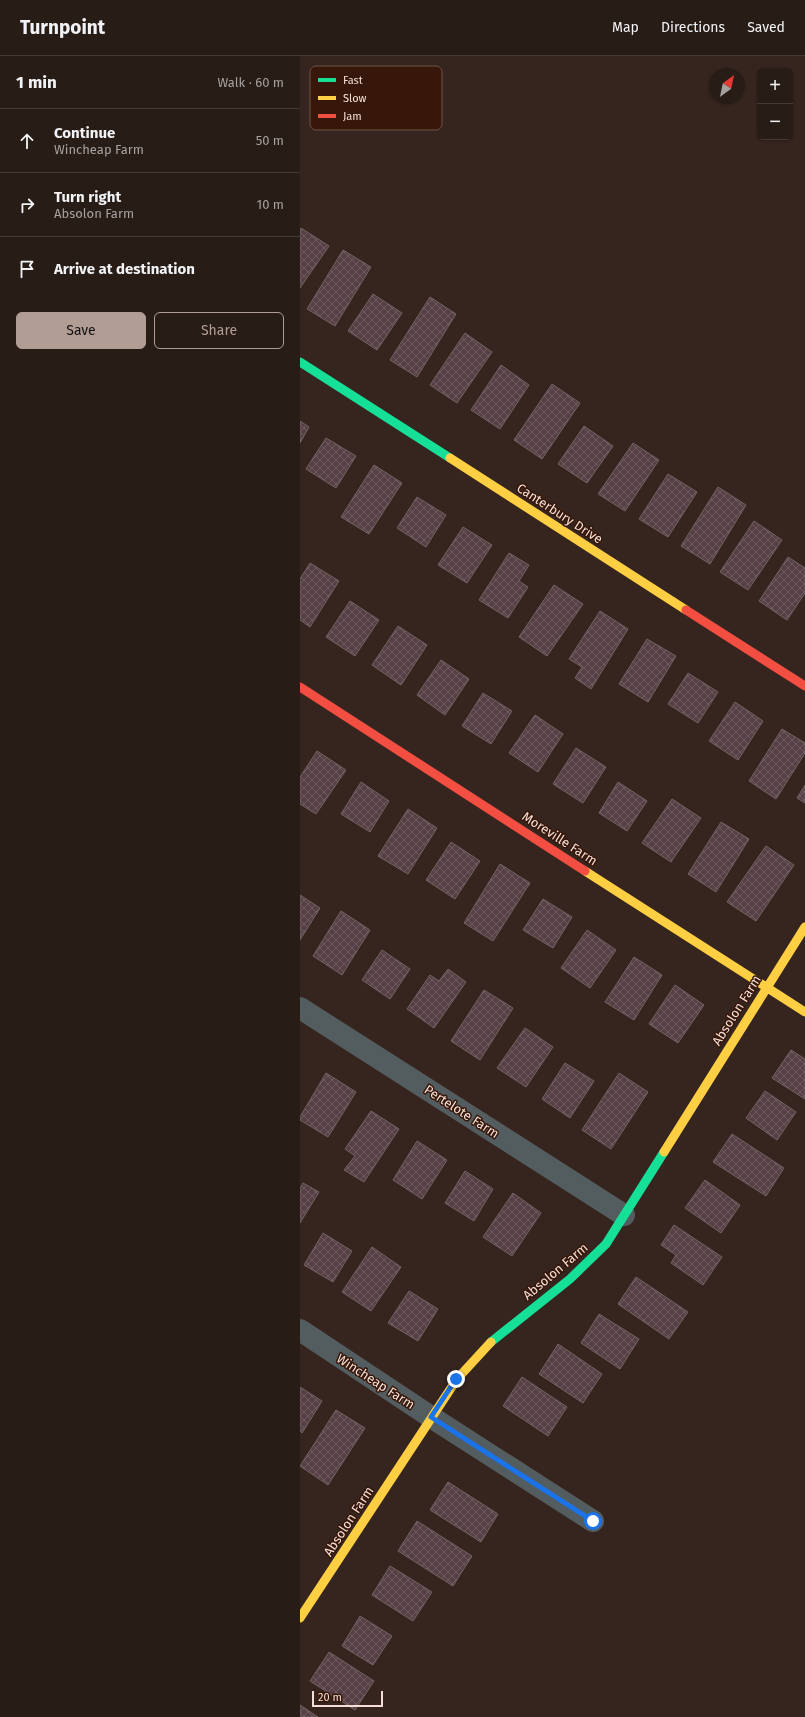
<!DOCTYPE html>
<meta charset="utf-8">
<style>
body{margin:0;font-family:"Fira Sans",sans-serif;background:#342923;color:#f1f3f6}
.controls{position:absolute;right:12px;top:12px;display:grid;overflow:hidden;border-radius:6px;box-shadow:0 1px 3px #0004}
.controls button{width:36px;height:36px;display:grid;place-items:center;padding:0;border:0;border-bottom:1px solid #443a35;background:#281c16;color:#f1f3f6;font:20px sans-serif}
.compass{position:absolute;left:409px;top:12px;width:36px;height:36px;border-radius:50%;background:#281c16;box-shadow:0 1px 3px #0004;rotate:33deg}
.scale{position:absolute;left:12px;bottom:10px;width:71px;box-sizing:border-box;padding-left:4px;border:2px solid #f4ded5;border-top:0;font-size:11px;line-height:14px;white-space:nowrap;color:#f4ded5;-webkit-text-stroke:3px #361709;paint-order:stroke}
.stop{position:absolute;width:12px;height:12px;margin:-9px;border:3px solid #1a73e8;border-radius:50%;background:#fff}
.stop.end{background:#1a73e8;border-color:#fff;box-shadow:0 1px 4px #0008}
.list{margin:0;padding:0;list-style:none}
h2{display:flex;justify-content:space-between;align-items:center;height:52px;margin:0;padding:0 16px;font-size:17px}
h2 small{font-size:13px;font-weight:400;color:#a5a1a1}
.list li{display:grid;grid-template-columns:26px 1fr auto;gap:12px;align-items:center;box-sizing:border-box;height:64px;padding:0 16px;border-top:1px solid #443a35}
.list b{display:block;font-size:15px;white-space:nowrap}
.list p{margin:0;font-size:13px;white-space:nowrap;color:#a5a1a1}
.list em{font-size:13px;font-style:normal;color:#a5a1a1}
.actions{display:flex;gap:8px;padding:12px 16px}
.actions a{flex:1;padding:9px 0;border:1px solid #b29d95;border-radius:6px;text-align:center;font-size:14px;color:#b29d95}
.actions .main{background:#b29d95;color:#111}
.icon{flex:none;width:22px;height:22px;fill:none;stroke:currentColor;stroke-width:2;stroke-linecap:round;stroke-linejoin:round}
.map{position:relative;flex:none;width:505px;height:1661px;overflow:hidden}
header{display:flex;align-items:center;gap:24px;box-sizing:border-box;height:56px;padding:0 20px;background:#281c16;border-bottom:1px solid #443a35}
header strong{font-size:19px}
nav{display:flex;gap:22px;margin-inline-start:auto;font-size:14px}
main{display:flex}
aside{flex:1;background:#281c16}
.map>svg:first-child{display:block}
</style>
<header>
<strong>Turnpoint</strong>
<nav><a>Map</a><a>Directions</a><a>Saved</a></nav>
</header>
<main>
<aside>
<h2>1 min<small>Walk · 60 m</small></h2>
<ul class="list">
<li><svg class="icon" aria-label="ahead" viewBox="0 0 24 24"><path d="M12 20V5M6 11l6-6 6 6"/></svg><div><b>Continue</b><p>Wincheap Farm</p></div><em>50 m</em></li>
<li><svg class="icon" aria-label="right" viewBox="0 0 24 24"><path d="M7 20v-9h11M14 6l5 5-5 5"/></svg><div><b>Turn right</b><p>Absolon Farm</p></div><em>10 m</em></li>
<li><svg class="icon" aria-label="arrive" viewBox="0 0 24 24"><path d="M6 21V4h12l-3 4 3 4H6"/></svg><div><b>Arrive at destination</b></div></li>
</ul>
<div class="actions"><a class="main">Save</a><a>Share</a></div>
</aside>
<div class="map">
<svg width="505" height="1661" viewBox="0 0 505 1661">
<defs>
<pattern id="building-cross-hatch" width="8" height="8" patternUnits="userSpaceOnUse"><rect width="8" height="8" fill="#564046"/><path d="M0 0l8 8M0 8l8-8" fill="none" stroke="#6f5b60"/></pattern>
</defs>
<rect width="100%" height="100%" fill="#36251e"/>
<path fill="url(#building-cross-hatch)" stroke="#726364" d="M1 172 29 190 0 232V174Z
M43 194 71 211 35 270 7 253Z
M73 238 102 257 77 294 48 275Z
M130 241 156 258 117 321 90 304Z
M165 277 192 296 157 347 130 329Z
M201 309 229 329 200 373 171 354Z
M252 328 280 347 242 403 214 384Z
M0 365 9 371 0 387Z
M284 370 313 390 287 427 258 408Z
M26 382 56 400 36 432 6 413Z
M333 387 359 404 325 455 298 438Z
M74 409 102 427 69 478 41 461Z
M368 418 397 436 368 481 339 463Z
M418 431 446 449 410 508 381 490Z
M117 441 146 459 126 491 97 472Z
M454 465 482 484 448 534 420 516Z
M163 471 192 489 167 527 138 509Z
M209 497 229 509 219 525 228 531 208 562 179 544Z
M488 501 505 512V537L487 564 459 545Z
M10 507 39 525 10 571 0 564V523Z
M254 529 283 548 247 600 219 581Z
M50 545 79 564 55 600 26 581Z
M300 555 328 573 291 633 275 622 282 611 269 603Z
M98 570 127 589 101 629 72 609Z
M347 583 376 600 348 646 319 628Z
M141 604 169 623 145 659 117 639Z
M388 617 418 636 398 667 368 648Z
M183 637 212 655 191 688 162 670Z
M435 646 463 665 438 704 409 685Z
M235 659 263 678 238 716 209 697Z
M482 673 505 687V697L476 743 449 725Z
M276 692 306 711 283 747 253 728Z
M17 695 46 714 16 758 0 748V721Z
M61 726 89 745 70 776 41 758Z
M318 726 347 745 327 775 299 757Z
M505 729V747L497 742Z
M372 743 401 762 371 806 342 787Z
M108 753 137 772 108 818 78 800Z
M421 766 449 783 416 836 388 818Z
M151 786 180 805 155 843 126 824Z
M466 790 494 809 456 865 427 846Z
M200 808 230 827 193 885 164 867Z
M0 839 20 852 0 884Z
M243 843 272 861 253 892 223 874Z
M41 855 70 874 42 919 13 900Z
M287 874 316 894 290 932 261 912Z
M82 894 110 913 90 943 62 924Z
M334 901 362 919 334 964 305 946Z
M148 913 166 926 134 972 107 953 130 919 139 925Z
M375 929 404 949 378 987 349 968Z
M184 934 213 952 180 1004 151 985Z
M225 972 253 991 226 1031 197 1012Z
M491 994 505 1003V1043L472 1022Z
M265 1007 294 1025 270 1062 242 1043Z
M26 1017 56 1036 28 1081 0 1064V1061Z
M319 1017 348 1036 311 1093 282 1074Z
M465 1035 496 1056 477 1084 446 1062Z
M71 1055 99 1073 64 1126 44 1114 55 1100 45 1093Z
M432 1078 484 1112 466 1140 413 1106Z
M117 1085 147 1104 122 1143 93 1124Z
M165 1115 193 1133 174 1165 145 1147Z
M405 1124 440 1149 421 1177 385 1152Z
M3 1127 19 1136 0 1167V1132Z
M213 1137 241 1157 212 1200 183 1181Z
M374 1169 422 1201 403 1229 371 1207 376 1199 361 1189Z
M23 1177 52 1195 33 1226 4 1209Z
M72 1191 101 1211 71 1255 42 1236Z
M336 1221 388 1256 369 1283 318 1248Z
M109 1235 138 1253 118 1285 88 1267Z
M299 1258 339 1283 320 1313 281 1287Z
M258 1288 302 1318 283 1347 239 1318Z
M222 1321 267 1351 248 1380 203 1350Z
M0 1331 22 1345 2 1377 0 1375Z
M36 1354 65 1372 28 1429 0 1410Z
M148 1426 198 1458 181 1486 130 1454Z
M117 1465 172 1500 153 1530 98 1495Z
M90 1510 132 1536 113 1565 72 1539Z
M60 1560 92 1580 73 1609 42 1590Z
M29 1596 74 1625 55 1654 10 1625Z
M0 1649 18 1661H0Z"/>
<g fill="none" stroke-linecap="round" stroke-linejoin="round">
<path stroke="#535c5f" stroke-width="22" d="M0 952 324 1159
M0 1274 131 1361 293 1465"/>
<path stroke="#16e098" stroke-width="9" d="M0 306 150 402
M191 1286 270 1223 306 1188 364 1096"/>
<path stroke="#ffcf43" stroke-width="9" d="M150 402 386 554
M285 815 505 956
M364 1096 505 871
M0 1562 157 1323 191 1286"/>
<path stroke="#f24e42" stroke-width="9" d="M386 554 505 630
M0 631 285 815"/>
</g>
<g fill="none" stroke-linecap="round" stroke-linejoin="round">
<path stroke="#1a73e8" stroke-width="5" d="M156 1323 131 1361 293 1465"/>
</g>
<g text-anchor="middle" stroke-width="3" stroke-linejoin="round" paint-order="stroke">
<g font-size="13" fill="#f4ded5" stroke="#361709">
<text transform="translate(260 457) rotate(33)" y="5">Canterbury Drive</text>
<text transform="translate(260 782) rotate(33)" y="5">Moreville Farm</text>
<text transform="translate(436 954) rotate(-58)" y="5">Absolon Farm</text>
<text transform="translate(162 1055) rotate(33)" y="5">Pertelote Farm</text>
<text transform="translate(255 1215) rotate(-40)" y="5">Absolon Farm</text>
<text transform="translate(76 1325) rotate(33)" y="5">Wincheap Farm</text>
<text transform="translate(48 1465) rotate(-57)" y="5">Absolon Farm</text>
</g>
</g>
<rect x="10" y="10" width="132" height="64" rx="6" fill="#361709" stroke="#6f5346" stroke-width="1"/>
<rect x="18" y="22" width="18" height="4" fill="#16e098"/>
<rect x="18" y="40" width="18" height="4" fill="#ffcf43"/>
<rect x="18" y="58" width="18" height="4" fill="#f24e42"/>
<g font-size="11" fill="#f4ded5">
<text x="43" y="28">Fast</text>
<text x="43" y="46">Slow</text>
<text x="43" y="64">Jam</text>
</g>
</svg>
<div class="controls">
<button>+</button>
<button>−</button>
</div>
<svg class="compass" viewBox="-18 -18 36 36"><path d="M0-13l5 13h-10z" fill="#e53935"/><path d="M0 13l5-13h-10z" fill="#a5a1a1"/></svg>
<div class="scale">20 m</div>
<div class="stop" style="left:293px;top:1465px"></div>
<div class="stop end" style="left:156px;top:1323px"></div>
</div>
</main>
